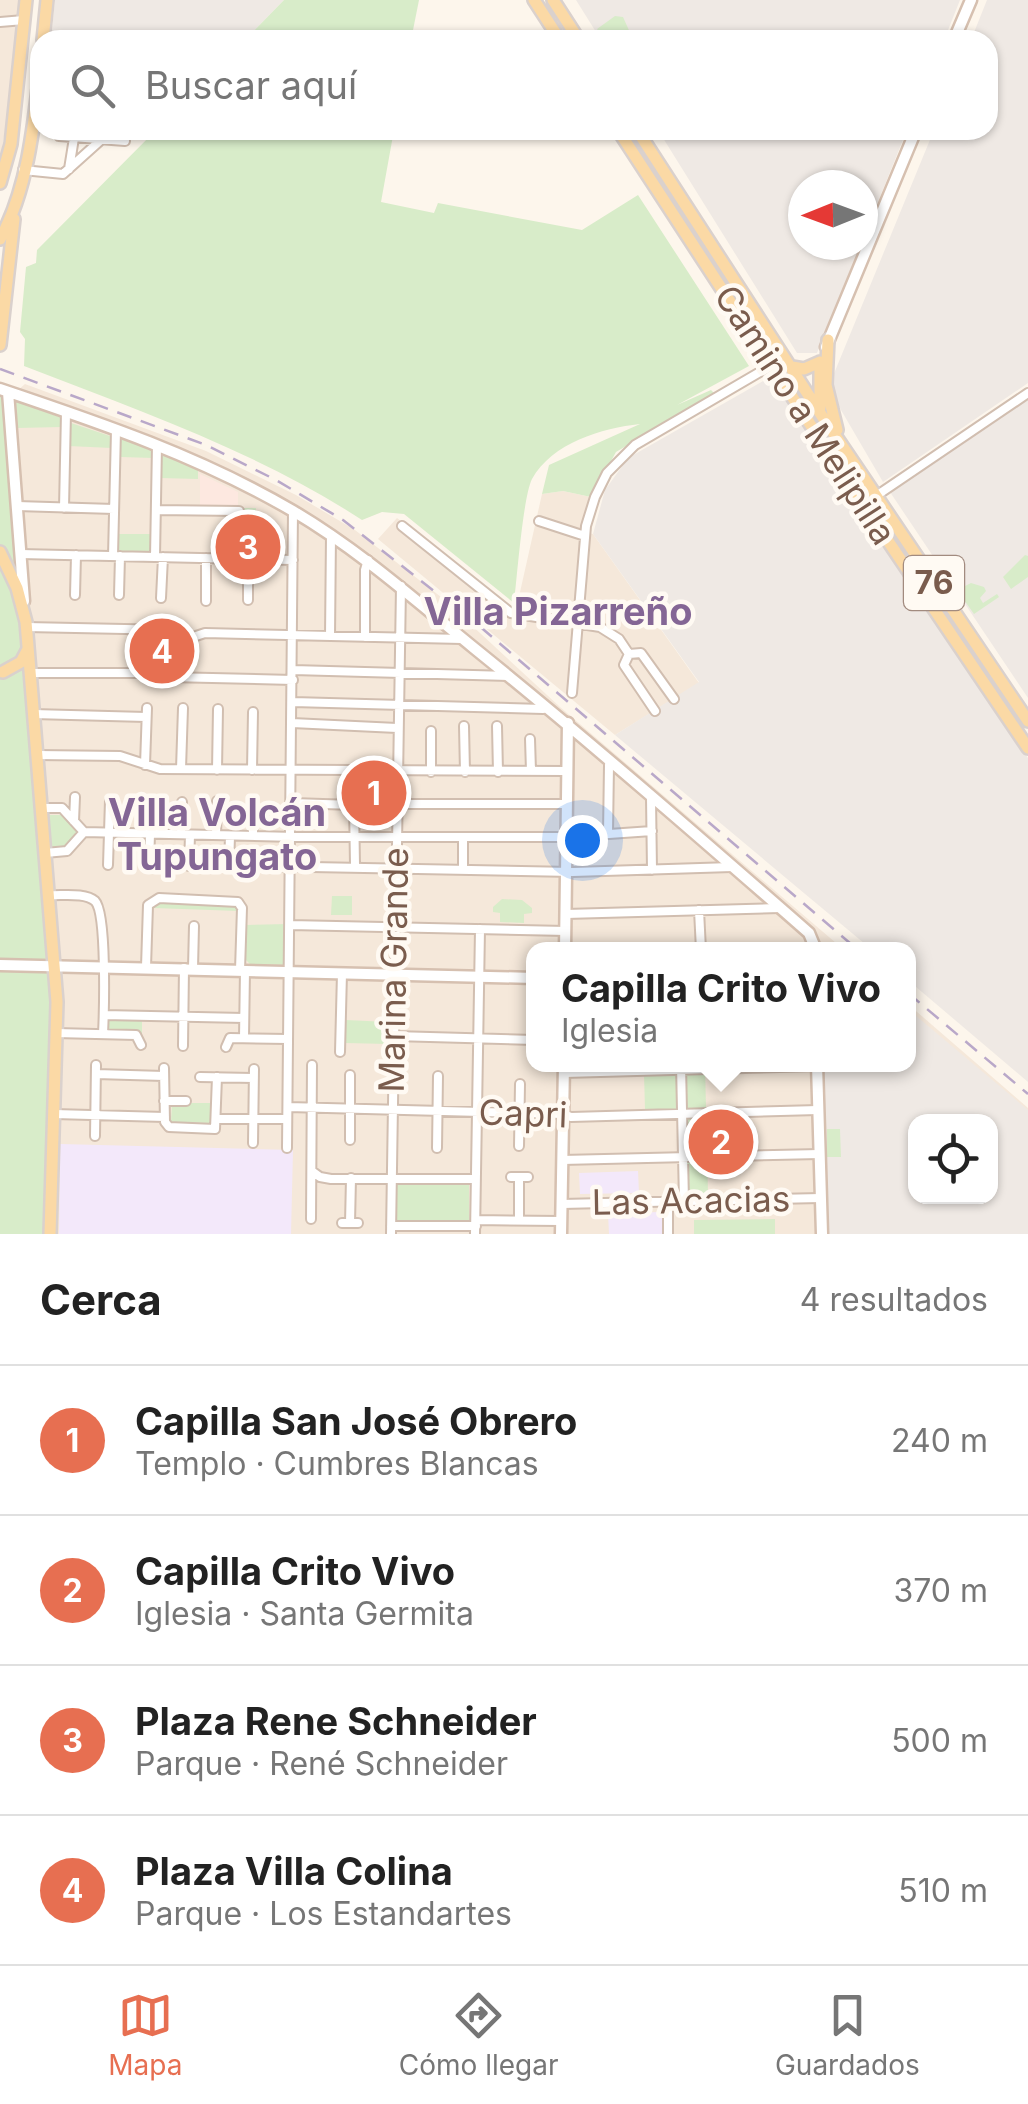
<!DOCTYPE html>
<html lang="es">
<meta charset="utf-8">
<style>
body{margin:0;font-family:Inter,sans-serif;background:#f6f6f6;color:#222}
.controls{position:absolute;right:30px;bottom:30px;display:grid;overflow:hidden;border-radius:20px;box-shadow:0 2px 8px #0004}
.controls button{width:90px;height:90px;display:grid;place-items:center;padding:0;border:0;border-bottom:2px solid #e0e0e0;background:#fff;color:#222;font:50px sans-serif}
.compass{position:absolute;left:788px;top:170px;width:90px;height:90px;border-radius:50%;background:#fff;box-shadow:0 2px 8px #0004;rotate:269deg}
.you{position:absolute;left:582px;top:840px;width:35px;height:35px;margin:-25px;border:8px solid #fff;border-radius:50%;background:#1a73e8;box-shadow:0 0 0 15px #1a73e833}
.badge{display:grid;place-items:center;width:65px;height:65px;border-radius:50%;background:#e76f51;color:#fff;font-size:32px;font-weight:700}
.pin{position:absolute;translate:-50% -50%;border:5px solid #fff;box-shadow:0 2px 10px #0006}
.popup{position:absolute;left:526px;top:942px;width:390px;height:130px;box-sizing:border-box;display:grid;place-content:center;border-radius:20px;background:#fff;filter:drop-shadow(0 2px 8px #0005);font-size:32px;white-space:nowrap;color:#767676}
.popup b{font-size:38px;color:#222}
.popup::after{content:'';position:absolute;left:50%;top:100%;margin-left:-20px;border:20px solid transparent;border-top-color:#fff}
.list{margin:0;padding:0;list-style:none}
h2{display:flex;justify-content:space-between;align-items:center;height:130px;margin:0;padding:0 40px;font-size:42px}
h2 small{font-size:32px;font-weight:400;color:#767676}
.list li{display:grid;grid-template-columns:65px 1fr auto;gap:30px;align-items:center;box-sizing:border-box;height:150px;padding:0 40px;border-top:2px solid #e0e0e0}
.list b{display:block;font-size:38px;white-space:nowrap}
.list p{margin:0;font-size:32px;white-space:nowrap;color:#767676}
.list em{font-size:32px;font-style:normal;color:#767676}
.icon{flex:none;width:55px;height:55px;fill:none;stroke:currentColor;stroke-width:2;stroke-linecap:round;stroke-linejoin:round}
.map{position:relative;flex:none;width:1028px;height:1234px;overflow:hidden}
.search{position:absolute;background:#fff;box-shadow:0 2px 8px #0004;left:30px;right:30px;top:30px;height:110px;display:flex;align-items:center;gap:25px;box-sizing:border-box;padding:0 35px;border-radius:30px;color:#767676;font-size:38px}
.sheet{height:730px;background:#fff}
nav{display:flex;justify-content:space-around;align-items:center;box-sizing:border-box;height:140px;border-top:2px solid #e0e0e0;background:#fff;font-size:28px;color:#767676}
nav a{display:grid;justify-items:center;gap:5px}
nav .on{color:#e76f51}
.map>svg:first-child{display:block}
</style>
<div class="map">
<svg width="1028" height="1234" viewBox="0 0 1028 1234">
<rect width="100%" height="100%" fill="#fdf6ec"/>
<path fill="#f5e8da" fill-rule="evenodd" d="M0 0H21L17 55 0 161Z
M25 384 206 451 296 495 355 530 441 597 560 707 843 949 534 950V1064H908L909 1005 1028 1108V1234H47L10 397ZM916 1122H990V1196H916Z
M563 491 591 497 581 531 593 534 699 683 615 735 378 539 397 518 516 610 542 494Z"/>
<path fill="#fde8e0" d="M200 474 238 492V509H200Z"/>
<path fill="#efe9e4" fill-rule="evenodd" d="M55 0H284L245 40H51Z
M576 0H960L944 40H601Z
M987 0H1028V383L883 482 834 398 833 376 934 130H988V40H971Z
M658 130H907L863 239V185H803V245H861L817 353H797Z
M772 376 1028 758V1082L909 981 908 950 871 949 615 735 699 682 593 534 605 490 628 458Z
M1028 396V698L890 492Z
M909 1010 1028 1110V1234H825L823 1065 908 1064ZM916 1122H990V1196H916Z"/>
<path fill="#f3e8fa" d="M60 1144 293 1150 291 1234H59Z
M638 1171 639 1193 580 1194 579 1173Z
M662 1212 663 1234H609L608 1213Z"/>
<path fill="#d8ecc9" d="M284 0H419L411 40H245Z
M615 16 623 17 632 37 627 40H604L597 29Z
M156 130H394L381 202 434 213 438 203 582 230 638 195 749 366 677 405 711 390 714 393 616 452 591 497 563 491 542 494 549 465 640 424C602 428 552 443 532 479 523 497 517 578 514 603L404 514 382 512 362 520C258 452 140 411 24 366L25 339 20 332 26 267 36 263 37 250Z
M0 394 6 399 53 1004 47 1234H0Z
M16 401 62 418V427L17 428Z
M68 422 113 437 112 448 68 446Z
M121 439 153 450V458L121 457Z
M161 454 198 469V479L160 478Z
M240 508H256V552H240Z
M117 534H153V553L117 552Z
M1025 555 1028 556V577L1011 589 1003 577Z
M971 583 984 587 986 591 980 598 983 603 997 594 999 597 974 614 957 590Z
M45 815H65L78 830 65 847 47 848Z
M332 896H352V915H331Z
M502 899 522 900 532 908V913L524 914V923L500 922V913L493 912V907Z
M160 901 233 903 238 906V911L154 908V904Z
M288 924 287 965 250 964 243 957 244 925Z
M108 1017 142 1018V1034L107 1033Z
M346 1020 388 1022V1044L345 1043Z
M685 1065H705L708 1194 687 1195 685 1109H645L644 1074 686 1073Z
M172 1103H210L211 1123 171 1122Z
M827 1129H840L841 1157H827Z
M396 1181H469V1222H396Z
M775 1219V1234H694V1220Z"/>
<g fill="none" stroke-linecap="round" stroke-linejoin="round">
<defs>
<path id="street" d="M0 22 24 20
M59 136 125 141
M69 169 74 138
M23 170 63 174 102 139
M876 496 1028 393
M17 506 114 509
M64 508 66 412
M156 510 239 511
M539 521 585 536
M402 526 511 613 600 627 619 639 629 654
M20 554 293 560
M113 556 116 430
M155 557 157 445
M75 595 76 555
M119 595 120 556
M161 598 163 557
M248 600V559
M206 601V558
M26 627 174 630 186 641
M330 636 331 535
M365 637V570L368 560
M156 668 168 677 293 680
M293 670 509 676
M30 673H145L190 638 205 633 462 639
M572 693 586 526 595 497 607 473 635 445 772 365
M293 702 543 709
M655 711 624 665 629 654 641 653 674 699
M33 714 146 717
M292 723 397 728
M464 726 465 772
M497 726 498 772
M431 731V772
M530 739 531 771
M37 755 120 756 160 769 567 771
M145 765 147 708
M181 769 183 708
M217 770 218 709
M252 770 253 712
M651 798 652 870
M292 803 354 805 355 865
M397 804H567
M41 808H62L84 832 296 837H566L652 831
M74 821 75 797
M146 833 147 801
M608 833 609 765
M181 834 182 802
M216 835 217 801
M253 836V803
M463 837V870
M45 853 67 851 84 832
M108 865 110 800
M149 866 150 834
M189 866 190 835
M258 866 573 872 732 867
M229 868 230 836
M48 895C61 896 85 892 95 901 107 913 104 1013 103 1034
M699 910 701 950
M566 914 780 908
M290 925 566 931
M146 967 148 905 159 898 238 902 242 908 240 970
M193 968 194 926
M104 1015 244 1018
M56 1033 136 1035 141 1045
M394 1036 534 1040
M244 1038 245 970
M183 1046 184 968
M226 1047 230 1038 288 1039
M340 1052 342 973
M681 1065 684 1201
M164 1068 165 1122 169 1127 215 1129 217 1077
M564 1073 817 1066
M96 1074 164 1076
M200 1077 253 1078
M164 1101H186
M288 1107 563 1114 571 1117 818 1110
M54 1114 165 1117
M217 1119H287
M95 1136 96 1065
M350 1140V1075
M253 1143 254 1069
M519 1146 520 1084
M287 1148 293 511
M437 1148 438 1076
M562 1160 820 1154
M313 1172 320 1177 331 1179H474
M511 1177H528
M668 1201V1234
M562 1204 821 1198
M311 1219 312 1065
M476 1220 561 1221
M519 1220V1177
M342 1223H358
M350 1223 351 1178
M391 1226H476
M391 1234 401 586
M475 1234 480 929"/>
<path id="secondary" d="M954 40 971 0
M826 347 916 130
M0 389C101 423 201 457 293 511 359 550 415 600 474 648 588 740 698 836 809 933L816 950
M8 392 24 601
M565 950 568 723
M0 965 534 978
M817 1064 822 1234
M561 1234 564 1064"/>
<path id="primary" d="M534 0 560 40
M553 0 579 40
M43 40 47 0
M618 130 840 470 1028 748
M637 130 822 416 1028 721
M0 183 11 144 26 0
M0 239C27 191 34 126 40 71
M828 340 826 385 837 430
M0 345 14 219
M820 362V408
M786 366 804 369 820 362
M0 552 17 588 26 622 57 1002 50 1234
M3 672 21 662 28 649"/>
</defs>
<use href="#street" stroke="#d1beb0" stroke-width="12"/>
<use href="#secondary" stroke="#d6c0b0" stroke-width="15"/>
<use href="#primary" stroke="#dad1cd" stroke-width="16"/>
<use href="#street" stroke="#fff" stroke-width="8"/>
<use href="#secondary" stroke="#fff" stroke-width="10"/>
<use href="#primary" stroke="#fbd9a5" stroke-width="11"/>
<path stroke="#b9a8c9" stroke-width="2.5" stroke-dasharray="15 10" stroke-linecap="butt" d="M0 369 206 445 276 480 343 520 484 630 858 950
M908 993 1028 1094"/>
</g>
<g text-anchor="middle" stroke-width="9" stroke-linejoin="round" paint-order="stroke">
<rect fill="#fffaf3" stroke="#a28b7f" stroke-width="2.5" x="904" y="556" width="60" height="54" rx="8"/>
<g font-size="32" font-weight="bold" fill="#7a5c4d">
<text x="934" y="594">76</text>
</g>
<g font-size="35" fill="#7a5c4d" stroke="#fffaf3">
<text transform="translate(805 415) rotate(57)" y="12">Camino a Melipilla</text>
<text transform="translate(394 970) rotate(-89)" y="12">Marina Grande</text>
<text transform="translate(523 1114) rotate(2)" y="12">Capri</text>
<text transform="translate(691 1201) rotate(-1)" y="12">Las Acacias</text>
</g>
<g font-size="38" font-weight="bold" fill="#846695" stroke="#fffaf3">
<text x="558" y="625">Villa Pizarreño</text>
<text x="217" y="826">Villa Volcán<tspan x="217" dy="44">Tupungato</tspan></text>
</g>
</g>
</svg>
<div class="controls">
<button><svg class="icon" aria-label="locate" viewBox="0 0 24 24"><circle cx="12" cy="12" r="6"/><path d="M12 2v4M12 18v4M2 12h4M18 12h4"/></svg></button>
</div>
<svg class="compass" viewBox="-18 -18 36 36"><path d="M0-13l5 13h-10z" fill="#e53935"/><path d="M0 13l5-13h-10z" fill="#767676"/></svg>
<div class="you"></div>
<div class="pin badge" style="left:374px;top:793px">1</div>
<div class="pin badge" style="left:721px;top:1142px">2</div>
<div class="popup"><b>Capilla Crito Vivo</b>Iglesia</div>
<div class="pin badge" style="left:248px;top:547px">3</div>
<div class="pin badge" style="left:162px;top:651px">4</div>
<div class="search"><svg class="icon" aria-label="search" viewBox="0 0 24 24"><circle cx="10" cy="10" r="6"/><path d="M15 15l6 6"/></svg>Buscar aquí</div>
</div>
<section class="sheet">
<h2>Cerca<small>4 resultados</small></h2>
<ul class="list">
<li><span class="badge">1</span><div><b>Capilla San José Obrero</b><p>Templo · Cumbres Blancas</p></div><em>240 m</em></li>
<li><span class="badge">2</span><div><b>Capilla Crito Vivo</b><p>Iglesia · Santa Germita</p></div><em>370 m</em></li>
<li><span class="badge">3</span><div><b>Plaza Rene Schneider</b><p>Parque · René Schneider</p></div><em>500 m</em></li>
<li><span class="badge">4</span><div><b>Plaza Villa Colina</b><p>Parque · Los Estandartes</p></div><em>510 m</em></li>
</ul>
</section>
<nav>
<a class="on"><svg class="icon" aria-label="map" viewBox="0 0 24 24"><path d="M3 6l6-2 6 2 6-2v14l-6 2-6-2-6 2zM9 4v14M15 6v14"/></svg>Mapa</a>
<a><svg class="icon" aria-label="directions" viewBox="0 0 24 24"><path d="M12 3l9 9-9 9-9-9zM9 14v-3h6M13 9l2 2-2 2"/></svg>Cómo llegar</a>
<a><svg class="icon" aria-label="saved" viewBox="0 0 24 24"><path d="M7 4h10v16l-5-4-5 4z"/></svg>Guardados</a>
</nav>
